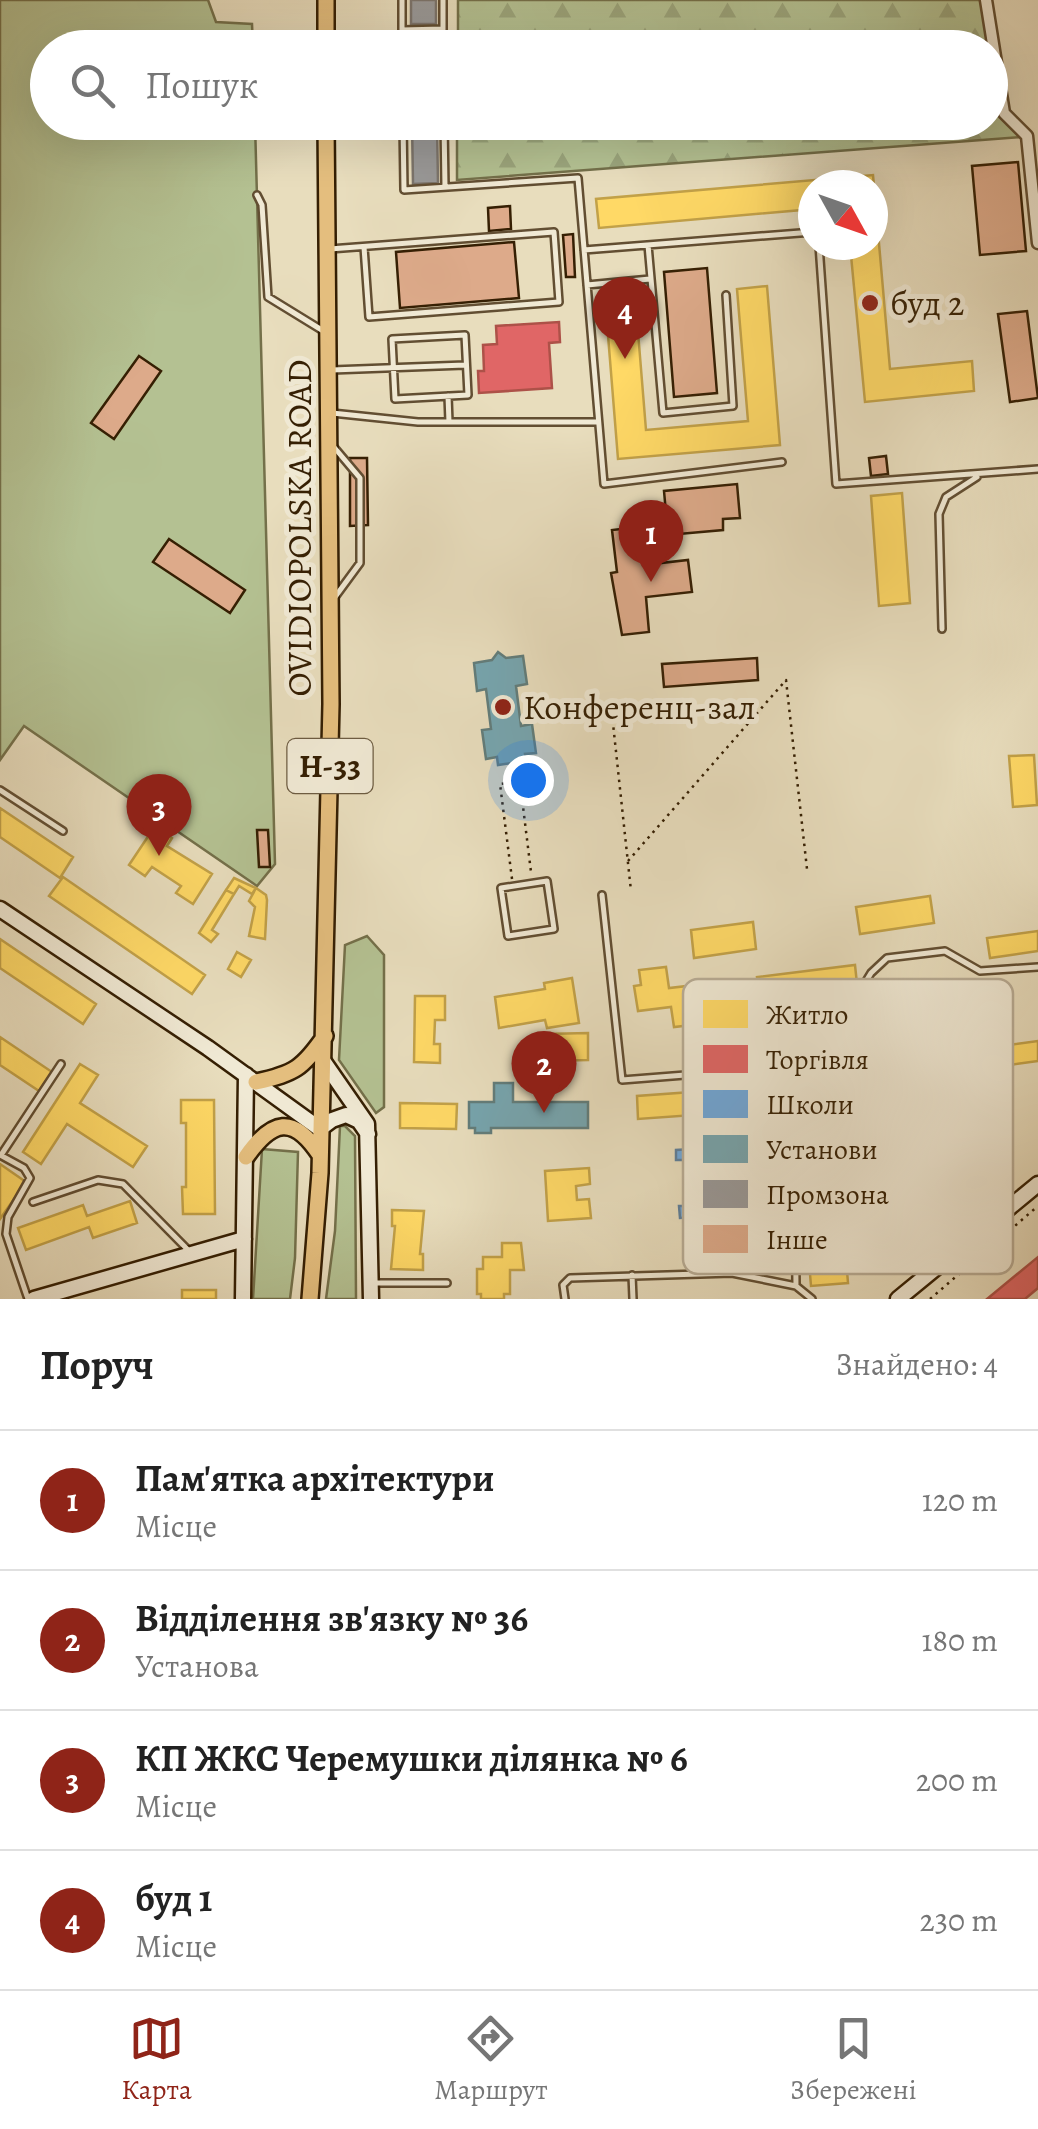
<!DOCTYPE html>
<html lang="uk">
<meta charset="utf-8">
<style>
body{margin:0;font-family:Alegreya,serif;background:#f2f2f2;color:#222}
.compass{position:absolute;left:798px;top:170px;width:90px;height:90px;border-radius:50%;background:#fff;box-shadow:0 10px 40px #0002;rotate:130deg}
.you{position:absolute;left:528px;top:780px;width:35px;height:35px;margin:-25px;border:8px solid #fff;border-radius:50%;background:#1a73e8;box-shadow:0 0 0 15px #1a73e833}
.badge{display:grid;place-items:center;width:65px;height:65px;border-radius:50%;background:#8f2418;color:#fff;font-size:32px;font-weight:700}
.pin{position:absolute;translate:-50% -82px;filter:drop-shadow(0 2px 5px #0008)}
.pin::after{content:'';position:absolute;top:52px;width:35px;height:30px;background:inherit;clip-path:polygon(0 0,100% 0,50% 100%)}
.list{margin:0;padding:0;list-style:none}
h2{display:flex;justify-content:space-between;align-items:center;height:130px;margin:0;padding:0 40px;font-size:42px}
h2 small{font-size:32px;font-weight:400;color:#767676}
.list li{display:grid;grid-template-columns:65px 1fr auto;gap:30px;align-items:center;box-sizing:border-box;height:140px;padding:0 40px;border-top:2px solid #e0e0e0}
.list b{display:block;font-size:38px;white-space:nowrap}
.list p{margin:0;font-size:32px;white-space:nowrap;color:#767676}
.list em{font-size:32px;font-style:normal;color:#767676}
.icon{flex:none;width:55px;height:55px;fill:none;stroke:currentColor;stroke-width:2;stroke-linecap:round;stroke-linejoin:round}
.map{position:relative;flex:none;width:1038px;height:1299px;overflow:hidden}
.search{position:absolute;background:#fff;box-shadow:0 10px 40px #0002;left:30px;right:30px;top:30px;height:110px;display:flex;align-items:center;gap:25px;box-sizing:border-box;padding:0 35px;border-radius:55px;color:#767676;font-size:38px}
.sheet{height:690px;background:#fff}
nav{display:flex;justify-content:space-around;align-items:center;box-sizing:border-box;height:140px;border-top:2px solid #e0e0e0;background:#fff;font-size:28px;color:#767676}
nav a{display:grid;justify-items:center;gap:5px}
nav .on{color:#8f2418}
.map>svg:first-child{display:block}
</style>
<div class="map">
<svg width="1038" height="1299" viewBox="0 0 1038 1299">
<defs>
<pattern id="forest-firs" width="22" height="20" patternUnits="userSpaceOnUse" patternTransform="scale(2.5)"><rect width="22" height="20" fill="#b4c192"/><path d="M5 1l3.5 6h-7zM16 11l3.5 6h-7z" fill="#9ba57c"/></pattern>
</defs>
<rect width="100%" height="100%" fill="#e8ddbd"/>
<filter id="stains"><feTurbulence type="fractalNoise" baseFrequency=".002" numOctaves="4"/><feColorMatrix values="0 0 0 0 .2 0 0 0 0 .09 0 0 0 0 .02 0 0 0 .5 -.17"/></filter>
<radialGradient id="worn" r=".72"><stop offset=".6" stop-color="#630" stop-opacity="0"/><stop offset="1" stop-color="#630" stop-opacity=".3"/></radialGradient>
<path fill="#b4c192" stroke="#74704a" stroke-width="2.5" d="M0 0H208L216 22 252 24 253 47 48 48V122L255 123 275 864 257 886 24 726 0 760Z
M367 936 384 955V1107L376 1113 339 1060 345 945Z
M340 1126H345L355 1136 356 1299H326L335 1231Z
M262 1149 298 1152 295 1258 290 1299H253Z"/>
<path fill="url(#forest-firs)" stroke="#74704a" stroke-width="2.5" d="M458 0H981L988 47 458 48Z
M991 65 998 115 1021 137 457 180V123L990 122Z"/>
<path fill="#ffd966" stroke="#c2a148" stroke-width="2.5" d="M873 175 890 369 972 361 974 391 865 402 850 245H873V185H813V209L599 228 596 199Z
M767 286 780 445 618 459 605 298 635 295 646 430 748 421 737 289Z
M902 493 910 603 879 606 871 496Z
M1034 755 1037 805 1013 807 1009 756Z
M0 808 73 857 60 878 0 837Z
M155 826 172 838 167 846 212 874 193 904 176 893 181 886 152 867 145 876 129 865Z
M63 877 205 975 192 994 49 896Z
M234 878 256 888 252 894 239 886 234 894 226 890Z
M256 888 266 895 267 900 265 939 249 936 255 907 249 901Z
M226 890 234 894 212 930 218 934 211 942 199 933Z
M930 896 934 923 860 934 856 907Z
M753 922 756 949 694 958 691 930Z
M1038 931V951L990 958 987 938Z
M0 939 96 1004 83 1024 0 968Z
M237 952 251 960 241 977 228 969Z
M855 965 857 984 759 996 757 977Z
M666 967 669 988 696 985 701 1024 674 1027 671 1007 638 1011 634 986 641 985 639 970Z
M572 978 579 1023 547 1028 545 1020 499 1028 495 997 545 989 544 983Z
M415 996H445V1020H435L434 1044H440V1063L414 1062Z
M588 1033V1060L544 1061V1034Z
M0 1037 52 1072 39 1091 0 1065Z
M1038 1041V1061L988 1068 985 1048Z
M80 1064 98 1075 80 1103 147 1146 133 1167 67 1124 41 1164 23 1152Z
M817 1083 818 1106 638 1119 637 1096Z
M181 1100H214L215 1214H183L182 1187H186V1123H181Z
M400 1103 457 1104 456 1129 400 1128Z
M0 1164 26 1182 0 1219Z
M589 1168 590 1184 576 1186 577 1200 589 1199 591 1218 548 1221 545 1171Z
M841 1198 848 1283 811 1286 804 1201Z
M130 1201 137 1223 93 1238 89 1227 26 1250 18 1228 83 1205 87 1216Z
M392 1210 424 1211 420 1254H423V1270L391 1269 395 1226H392Z
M502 1243H521L524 1270H510V1294H504V1299H481V1294H477V1269H483V1257H502Z
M182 1290H216V1299H182Z"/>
<path fill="#e06666" stroke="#ad5148" stroke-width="2.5" d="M559 322 560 342 549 343 552 388 479 393 478 371H484L483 345 497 344 496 326Z
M1038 1257V1288L1025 1299H987Z"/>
<path fill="#6fa8dc" stroke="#5e7f9b" stroke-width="2.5" d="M710 1148 713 1216 680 1218 679 1206H689L687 1160H676V1150Z"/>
<path fill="#76a5af" stroke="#627d7b" stroke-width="2.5" d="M498 652 506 658 523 656 527 684 516 686 521 726 532 724 536 753 525 754 526 761 498 765 497 757 486 759 482 730 491 729 486 689 477 691 474 663 492 660Z
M494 1083H513V1102H588V1128H491V1133H475V1128H469V1102H494Z"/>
<path fill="#999" stroke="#7b746c" stroke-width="2.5" d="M411 0H436V24H411Z
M411 34H436V48H411Z
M412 122H437L438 183 413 184Z"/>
<path fill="#ddaa8a" stroke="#351f03" stroke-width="2.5" d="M1018 162 1026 251 980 255 972 166Z
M510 206 511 229 489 231 488 208Z
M573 234 575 277H566L563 235Z
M514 242 519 298 400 308 396 252Z
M707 268 717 393 674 397 664 272Z
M1027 311 1038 398 1010 402 998 314Z
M139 356 161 371 114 439 91 423Z
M886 456 888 474 871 476 869 458Z
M350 458H367L368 525 350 526Z
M737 484 740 518 723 519V530L668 535 664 491Z
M639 527 643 565 688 560 692 592 646 597 649 632 622 635 611 573 617 572 612 530Z
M169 539 245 590 230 613 153 562Z
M757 658 758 680 664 687 662 664Z
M257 830H268L270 867H259Z"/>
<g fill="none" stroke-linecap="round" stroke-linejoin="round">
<defs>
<path id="lane" d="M402 0V48
M443 0V48
M402 30 443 29
M403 122 404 190 578 178 604 484 782 462
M444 122 445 187
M257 195 262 205 268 297 325 332
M648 245 663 413 733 406 726 295
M819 245 836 484 1038 469
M330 249 554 232 559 302 369 317 364 247
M584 250 813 232
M587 285 650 279
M465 335 468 395 395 399 392 339Z
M332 370 465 365
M448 396 449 422
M332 413 418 422H598
M333 446 360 478V563L335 597
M942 629 939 514 946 497 977 477
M0 790 63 831
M547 881 554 929 508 936 501 888Z
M602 895 622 1080 825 1064
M0 1155 24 1168 30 1178 8 1217 6 1234 28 1299
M1 1155 61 1064
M33 1202 98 1180 123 1184 190 1252
M632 1275 633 1299
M375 1283H447
M565 1299 563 1285 570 1278 732 1273 796 1286
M812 1299 796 1286 795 1192 847 1183 825 1064 820 1015C828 1001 843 1000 857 996L871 973 887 958 945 951 980 971 1038 967"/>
<path id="street" d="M986 0 1004 113 1027 136 1038 243"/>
<path id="secondary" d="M0 909 208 1048 320 1129 332 1120 346 1115 359 1121 368 1134
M324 1062 367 1124 371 1299
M34 1299 244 1239
M243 1299 246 1075
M898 1299 1038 1184"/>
<path id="primary" d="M326 0V48
M256 1082C294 1074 303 1068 325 1036
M246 1157C272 1120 293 1114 320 1155
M310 1299 320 1173 331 704 326 122"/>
</defs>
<use href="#lane" stroke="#624e32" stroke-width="10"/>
<use href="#street" stroke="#624e32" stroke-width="15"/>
<use href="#secondary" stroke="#351f03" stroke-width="19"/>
<use href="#primary" stroke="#351f03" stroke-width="20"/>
<path stroke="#351f03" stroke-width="2.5" stroke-dasharray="2.5 5" stroke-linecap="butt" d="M611 705 631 891
M628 861 786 680 807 869
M512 879 500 784 520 782 531 872
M930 1299 1038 1206"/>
<use href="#lane" stroke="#f0e9d4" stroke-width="5"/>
<use href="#street" stroke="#f0e9d4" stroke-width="10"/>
<use href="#secondary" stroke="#f0e9d4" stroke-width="14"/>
<use href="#primary" stroke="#e4be7e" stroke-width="15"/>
</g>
<g fill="#8f2418" stroke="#f0e9d4" stroke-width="4">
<circle cx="870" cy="303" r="10"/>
<circle cx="503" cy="707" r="10"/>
</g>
<g text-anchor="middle" stroke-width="10" stroke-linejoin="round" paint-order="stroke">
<rect fill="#f0e9d4" stroke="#6d5c42" stroke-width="2.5" x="287.5" y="739" width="85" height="54" rx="8"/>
<g font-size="32" font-weight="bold" fill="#351f03">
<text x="330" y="777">Н-33</text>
</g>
<g font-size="35" fill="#351f03" stroke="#f0e9d4" text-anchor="start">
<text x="890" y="315">буд 2</text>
<text x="523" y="719">Конференц-зал</text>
</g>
<g font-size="35" fill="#351f03" stroke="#f0e9d4">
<text transform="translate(299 528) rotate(-90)" y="12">OVIDIOPOLSKA ROAD</text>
</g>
</g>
<rect x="683" y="979" width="330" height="295" rx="15" fill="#f0e9d4" stroke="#b8ac95" stroke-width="2.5"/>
<rect x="703" y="1000" width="45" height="28" fill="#ffd966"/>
<rect x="703" y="1045" width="45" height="28" fill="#e06666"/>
<rect x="703" y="1090" width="45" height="28" fill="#6fa8dc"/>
<rect x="703" y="1135" width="45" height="28" fill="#76a5af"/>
<rect x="703" y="1180" width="45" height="28" fill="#999"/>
<rect x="703" y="1225" width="45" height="28" fill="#ddaa8a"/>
<g font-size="28" fill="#351f03">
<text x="766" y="1024">Житло</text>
<text x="766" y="1069">Торгівля</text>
<text x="766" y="1114">Школи</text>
<text x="766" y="1159">Установи</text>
<text x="766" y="1204">Промзона</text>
<text x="766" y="1249">Інше</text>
</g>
<rect width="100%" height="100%" filter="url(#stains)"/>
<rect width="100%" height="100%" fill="url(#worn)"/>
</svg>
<svg class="compass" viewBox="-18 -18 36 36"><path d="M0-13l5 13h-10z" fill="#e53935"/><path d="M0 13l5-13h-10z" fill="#767676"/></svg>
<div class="you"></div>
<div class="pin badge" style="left:651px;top:582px">1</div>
<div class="pin badge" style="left:544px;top:1113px">2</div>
<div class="pin badge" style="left:159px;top:856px">3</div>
<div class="pin badge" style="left:625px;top:359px">4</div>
<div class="search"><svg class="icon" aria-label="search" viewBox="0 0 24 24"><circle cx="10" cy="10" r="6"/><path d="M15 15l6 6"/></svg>Пошук</div>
</div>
<section class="sheet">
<h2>Поруч<small>Знайдено: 4</small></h2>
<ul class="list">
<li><span class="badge">1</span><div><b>Пам'ятка архітектури</b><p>Місце</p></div><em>120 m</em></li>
<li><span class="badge">2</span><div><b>Відділення зв'язку № 36</b><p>Установа</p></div><em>180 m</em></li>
<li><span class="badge">3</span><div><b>КП ЖКС Черемушки ділянка № 6</b><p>Місце</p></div><em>200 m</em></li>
<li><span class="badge">4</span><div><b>буд 1</b><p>Місце</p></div><em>230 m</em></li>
</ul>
</section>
<nav>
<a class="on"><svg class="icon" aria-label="map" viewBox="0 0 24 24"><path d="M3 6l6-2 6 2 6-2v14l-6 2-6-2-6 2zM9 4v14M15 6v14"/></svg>Карта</a>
<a><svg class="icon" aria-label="directions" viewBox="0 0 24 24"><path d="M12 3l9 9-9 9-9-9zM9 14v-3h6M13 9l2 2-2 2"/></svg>Маршрут</a>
<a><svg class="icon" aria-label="saved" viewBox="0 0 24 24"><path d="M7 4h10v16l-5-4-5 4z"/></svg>Збережені</a>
</nav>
